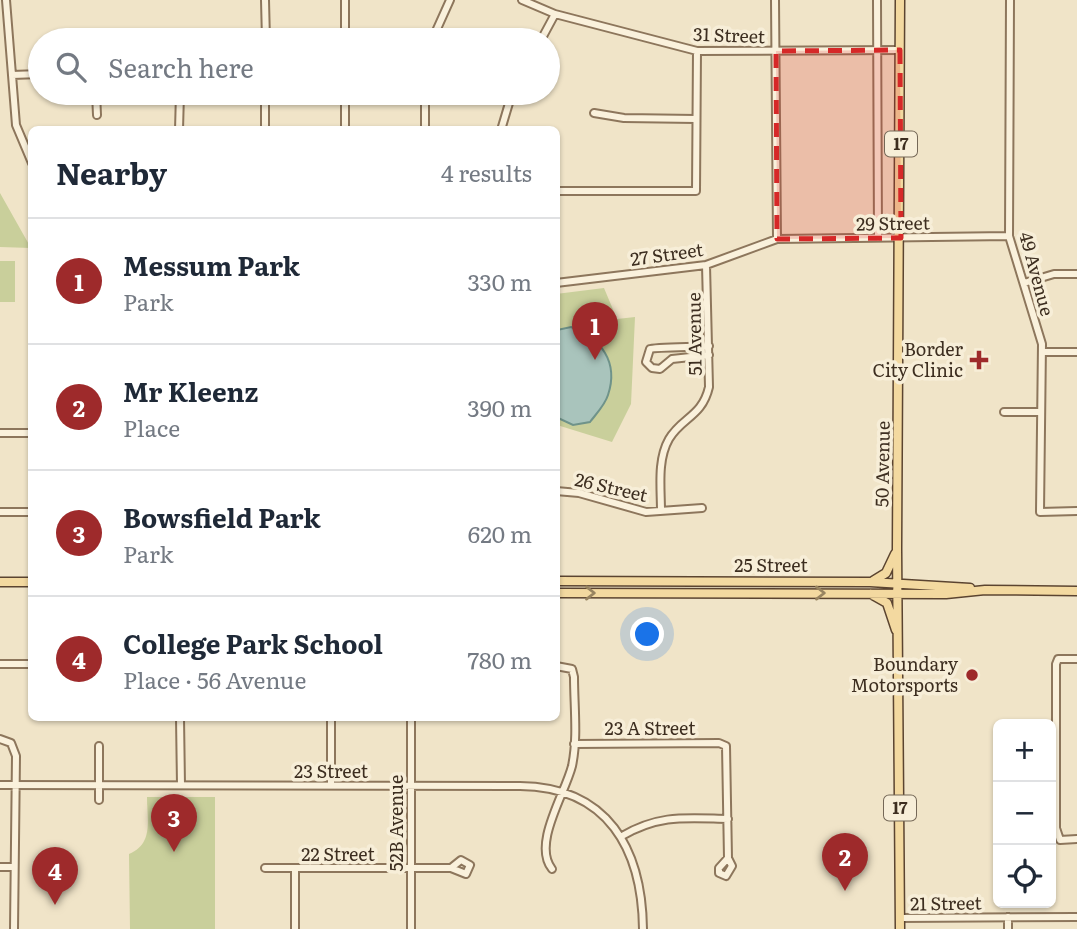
<!DOCTYPE html>
<meta charset="utf-8">
<style>
body{margin:0;font-family:Literata,serif;background:#f6f6f7;color:#1f2937}
.controls{position:absolute;right:21px;bottom:21px;display:grid;overflow:hidden;border-radius:10px;box-shadow:0 2px 5px #0004}
.controls button{width:63px;height:63px;display:grid;place-items:center;padding:0;border:0;border-bottom:2px solid #e0e1e3;background:#fff;color:#1f2937;font:35px sans-serif}
.you{position:absolute;left:648px;top:635px;width:24px;height:24px;margin:-18px;border:5px solid #fff;border-radius:50%;background:#1a73e8;box-shadow:0 0 0 10px #1a73e833}
.badge{display:grid;place-items:center;width:46px;height:46px;border-radius:50%;background:#9e2a2b;color:#fff;font-size:23px;font-weight:700}
.pin{position:absolute;translate:-50% -58px;filter:drop-shadow(0 2px 4px #0008)}
.pin::after{content:'';position:absolute;top:37px;width:24px;height:21px;background:inherit;clip-path:polygon(0 0,100% 0,50% 100%)}
.list{margin:0;padding:0;list-style:none}
h2{display:flex;justify-content:space-between;align-items:center;height:91px;margin:0;padding:0 28px;font-size:30px}
h2 small{font-size:23px;font-weight:400;color:#747a83}
.list li{display:grid;grid-template-columns:46px 1fr auto;gap:21px;align-items:center;box-sizing:border-box;height:126px;padding:0 28px;border-top:2px solid #e0e1e3}
.list b{display:block;font-size:26px;white-space:nowrap}
.list p{margin:0;font-size:23px;white-space:nowrap;color:#747a83}
.list em{font-size:23px;font-style:normal;color:#747a83}
.icon{flex:none;width:38px;height:38px;fill:none;stroke:currentColor;stroke-width:2;stroke-linecap:round;stroke-linejoin:round}
.map{position:relative;flex:none;width:1077px;height:929px;overflow:hidden}
.search{position:absolute;background:#fff;box-shadow:0 2px 5px #0004;left:28px;top:28px;width:532px;height:77px;display:flex;align-items:center;gap:18px;box-sizing:border-box;padding:0 24px;border-radius:38px;color:#747a83;font-size:26px}
.panel{position:absolute;background:#fff;box-shadow:0 2px 5px #0004;left:28px;top:126px;width:532px;height:595px;border-radius:10px}
.map>svg:first-child{display:block}
</style>
<div class="map">
<svg width="1077" height="929" viewBox="0 0 1077 929">
<rect width="100%" height="100%" fill="#f0e4c8"/>
<path fill="#c9cf9b" d="M0 193 31 248 0 247Z
M0 261H15V302H0Z
M604 288 617 319 635 317 631 404 612 442 557 425 556 294Z
M147 797H215V929H130L129 854C154 844 147 819 147 797Z"/>
<path fill="#a9c4bc" stroke="#6f938a" stroke-width="2" d="M571 327C601 338 619 362 608 395 605 405 596 414 590 422L573 425 556 417 557 330Z"/>
<g fill="none" stroke-linecap="round" stroke-linejoin="round">
<defs>
<path id="minor" d="M6 0 16 125 32 163
M265 0 266 40
M522 0 555 14 697 51 900 50
M775 0 777 239
M877 0 878 238
M1010 0 1009 236 1042 344 1040 512 1077 511
M345 40V0
M432 40 450 0
M541 40 555 14
M12 75 40 74
M96 93 97 115
M345 93V130
M425 93V130
M594 113 624 118 696 119
M179 130 180 93
M265 130V93
M501 130 512 93
M556 191H696L697 51
M556 283 706 265 777 239 1009 236
M1024 283 1054 274H1077
M1042 352H1077
M709 355 672 359 660 369 652 368 646 362 650 349C654 347 700 347 709 346
M1004 412H1040
M0 433H32
M556 491 579 493 646 512 702 508
M661 511C661 488 657 460 669 439 682 417 702 417 709 387L706 265
M0 512H32
M1077 659H1058L1056 664V828L1060 840 1077 839
M0 664H32
M180 718 181 785
M331 718V785
M0 739 11 743 16 756 14 929
M574 744 719 743 726 746 728 858 732 866 726 876 719 873V868L728 858
M0 785 520 786C608 787 642 849 643 929
M99 800V746
M622 836C660 814 686 818 728 819
M461 860 470 865 466 874 451 868Z
M0 867H13
M265 868H451
M552 869C532 844 565 794 572 766 578 738 574 706 574 677L572 669 556 666
M1008 917V929
M900 918 1077 917
M295 929V869
M411 929V718"/>
<path id="major" d="M556 581 870 582 970 588
M873 581 886 573 895 554
M0 582H32
M556 593 946 594 985 590 1077 591
M871 594 887 603 896 630
M900 929 897 548 900 0"/>
</defs>
<use href="#minor" stroke="#8d765c" stroke-width="10"/>
<use href="#major" stroke="#5b4430" stroke-width="11"/>
<use href="#minor" stroke="#faf1dc" stroke-width="6"/>
<use href="#major" stroke="#f3d9a0" stroke-width="8"/>
</g>
<defs><path id="oneway-chevron" d="M-2-3.5L2.5 0L-2 3.5" fill="none" stroke-width="1.6" stroke-linecap="round" stroke-linejoin="round" transform="scale(1.75)"/></defs>
<g stroke="#988460">
<use href="#oneway-chevron" transform="translate(590 593)"/>
<use href="#oneway-chevron" transform="translate(820 593)"/>
</g>
<path fill="#d62828" fill-opacity="0.2" stroke="#d62828" stroke-width="5" stroke-dasharray="14 9" stroke-linejoin="round" d="M900 50 901 238 777 239 776 51Z"/>
<g fill="#9e2a2b" stroke="#f7eed8" stroke-width="2.5">
<path d="M975.5 349.5h7v7h7v7h-7v7h-7v-7h-7v-7h7z"/>
<circle cx="972" cy="675" r="7"/>
</g>
<g text-anchor="middle" stroke-width="7" stroke-linejoin="round" paint-order="stroke">
<g fill="#f7eed8" stroke="#756857" stroke-width="2">
<rect x="885" y="131.5" width="32" height="25" rx="5"/>
<rect x="884" y="795.5" width="32" height="25" rx="5"/>
</g>
<g font-size="16" font-weight="bold" fill="#3d2e20">
<text x="901" y="150">17</text>
<text x="900" y="814">17</text>
</g>
<g font-size="18" fill="#3d2e20" stroke="#f7eed8">
<text transform="translate(729 36) rotate(2)" y="6">31 Street</text>
<text transform="translate(893 224) rotate(-1)" y="6">29 Street</text>
<text transform="translate(667 255) rotate(-8)" y="6">27 Street</text>
<text transform="translate(1036 274) rotate(75)" y="6">49 Avenue</text>
<text transform="translate(695 334) rotate(-91)" y="6">51 Avenue</text>
<text transform="translate(883 464) rotate(-89)" y="6">50 Avenue</text>
<text transform="translate(611 488) rotate(13)" y="6">26 Street</text>
<text x="771" y="572">25 Street</text>
<text x="650" y="735">23 A Street</text>
<text x="331" y="778">23 Street</text>
<text transform="translate(397 823) rotate(-90)" y="6">52B Avenue</text>
<text x="338" y="861">22 Street</text>
<text transform="translate(946 904) rotate(-1)" y="6">21 Street</text>
</g>
<g font-size="18" fill="#3d2e20" stroke="#f7eed8" text-anchor="end">
<text x="963" y="356">Border<tspan x="963" dy="21">City Clinic</tspan></text>
<text x="958" y="671">Boundary<tspan x="958" dy="21">Motorsports</tspan></text>
</g>
</g>
</svg>
<div class="controls">
<button>+</button>
<button>−</button>
<button><svg class="icon" aria-label="locate" viewBox="0 0 24 24"><circle cx="12" cy="12" r="6"/><path d="M12 2v4M12 18v4M2 12h4M18 12h4"/></svg></button>
</div>
<div class="you"></div>
<div class="pin badge" style="left:595px;top:360px">1</div>
<div class="pin badge" style="left:845px;top:891px">2</div>
<div class="pin badge" style="left:174px;top:852px">3</div>
<div class="pin badge" style="left:55px;top:905px">4</div>
<div class="search"><svg class="icon" aria-label="search" viewBox="0 0 24 24"><circle cx="10" cy="10" r="6"/><path d="M15 15l6 6"/></svg>Search here</div>
<section class="panel">
<h2>Nearby<small>4 results</small></h2>
<ul class="list">
<li><span class="badge">1</span><div><b>Messum Park</b><p>Park</p></div><em>330 m</em></li>
<li><span class="badge">2</span><div><b>Mr Kleenz</b><p>Place</p></div><em>390 m</em></li>
<li><span class="badge">3</span><div><b>Bowsfield Park</b><p>Park</p></div><em>620 m</em></li>
<li><span class="badge">4</span><div><b>College Park School</b><p>Place · 56 Avenue</p></div><em>780 m</em></li>
</ul>
</section>
</div>
